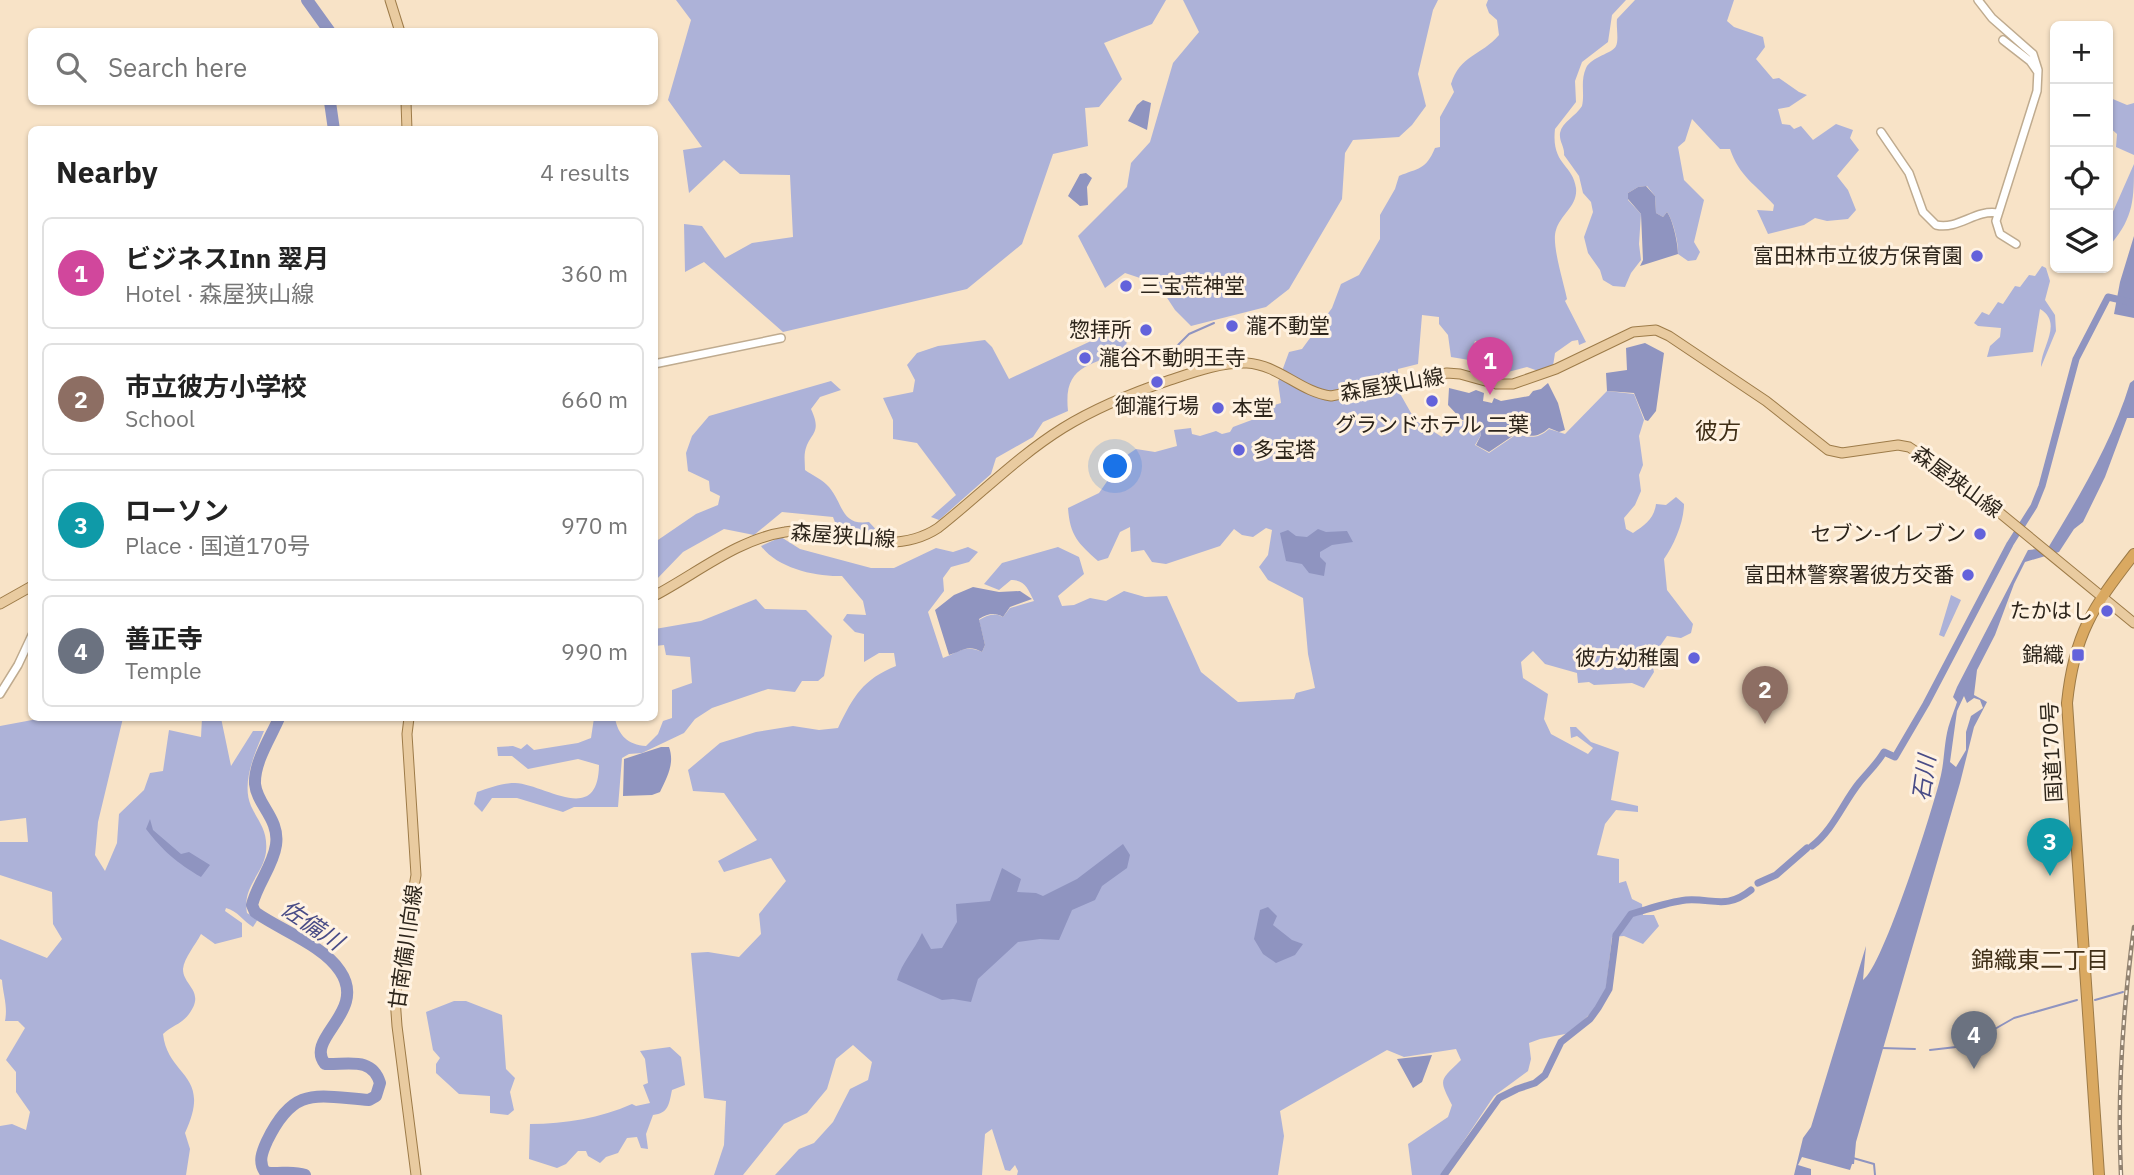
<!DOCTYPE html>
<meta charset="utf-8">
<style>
body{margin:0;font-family:"IBM Plex Sans","Noto Sans JP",sans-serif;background:#f2f2f2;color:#222}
.controls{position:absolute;right:21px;top:21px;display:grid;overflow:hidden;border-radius:10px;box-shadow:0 2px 5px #0004}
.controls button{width:63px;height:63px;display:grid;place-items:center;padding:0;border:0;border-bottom:2px solid #e0e0e0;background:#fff;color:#222;font:35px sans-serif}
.you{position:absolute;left:1116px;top:467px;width:24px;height:24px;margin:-18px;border:5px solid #fff;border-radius:50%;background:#1a73e8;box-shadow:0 0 0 10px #1a73e833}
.badge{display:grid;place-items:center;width:46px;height:46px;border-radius:50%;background:#db2777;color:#fff;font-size:23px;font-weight:700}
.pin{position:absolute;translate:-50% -58px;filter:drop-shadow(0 2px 4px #0008)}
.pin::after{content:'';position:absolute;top:37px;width:24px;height:21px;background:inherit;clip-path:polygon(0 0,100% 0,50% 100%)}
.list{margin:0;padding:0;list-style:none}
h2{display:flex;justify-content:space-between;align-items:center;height:91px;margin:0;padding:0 28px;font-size:30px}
h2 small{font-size:23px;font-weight:400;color:#767676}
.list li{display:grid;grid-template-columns:46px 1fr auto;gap:21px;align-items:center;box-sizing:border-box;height:112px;margin:0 14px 14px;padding:0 14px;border:2px solid #e0e0e0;border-radius:10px}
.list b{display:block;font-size:26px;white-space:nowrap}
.list p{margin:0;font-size:23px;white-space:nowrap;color:#767676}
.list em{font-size:23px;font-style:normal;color:#767676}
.icon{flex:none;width:38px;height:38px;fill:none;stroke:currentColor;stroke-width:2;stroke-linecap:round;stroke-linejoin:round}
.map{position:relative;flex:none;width:2134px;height:1175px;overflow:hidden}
.search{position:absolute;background:#fff;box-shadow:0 2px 5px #0004;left:28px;top:28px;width:630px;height:77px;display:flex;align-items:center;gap:18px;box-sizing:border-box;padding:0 24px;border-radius:10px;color:#767676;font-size:26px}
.panel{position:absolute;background:#fff;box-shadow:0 2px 5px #0004;left:28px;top:126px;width:630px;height:595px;border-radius:10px}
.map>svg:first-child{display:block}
</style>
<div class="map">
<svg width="2134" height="1175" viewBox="0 0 2134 1175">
<rect width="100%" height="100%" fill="#f8e3c7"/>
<path fill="#adb2d8" d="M676 0H1166L1152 24 1104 43 1122 79 1099 107 1085 108 1088 146 1053 154 1022 244 967 289 783 332 704 262 685 272 684 224 702 226 725 258 752 243 793 237 790 175 740 174 724 160 689 193 683 150 702 147 668 100 691 20Z
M1183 0H1438L1433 10 1418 74 1426 106 1412 125 1399 137 1353 140 1345 153 1342 199 1289 289 1266 307 1191 326 1175 310 1158 284 1125 273 1105 288 1078 236 1127 187 1131 163 1150 142 1173 63 1199 32Z
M1488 0H1626L1612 15 1608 42 1582 62 1575 81 1576 102 1555 129C1551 165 1573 164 1576 188 1578 206 1560 215 1556 230 1551 244 1564 283 1567 299L1565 301 1586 342 1579 345 1578 340 1572 341 1555 353 1553 366 1541 372 1527 367 1508 372 1487 364 1492 345 1475 341 1469 360 1451 357 1448 335 1439 324V317L1422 315 1418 364 1398 369V390L1415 420 1442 437 1462 421 1478 423 1481 435 1475 445 1489 453 1517 434C1530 438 1538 439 1549 429L1565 434 1607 391 1634 394 1644 420 1639 436 1643 465 1639 475 1641 491 1635 505 1624 518 1626 529 1633 533C1645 525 1654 519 1656 504L1666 505 1676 497 1684 504C1684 522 1674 545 1664 559L1667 590 1693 624 1691 633 1681 638 1667 636 1651 659 1654 672 1644 688 1632 683 1594 685 1589 682 1578 683 1577 673 1545 664 1533 651 1521 662 1523 678 1548 694 1544 719 1551 734 1588 754 1593 748 1577 736 1571 738 1570 727H1576L1591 742 1619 752 1611 800 1638 806V812L1616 810 1605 824 1597 855 1619 859V883L1626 881 1632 899 1642 904 1643 915H1654L1659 926 1643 944 1624 936 1612 937 1606 989 1596 1008 1570 1033 1540 1039 1529 1043 1531 1059 1528 1071 1494 1096 1441 1175H1412L1408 1144 1448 1117 1452 1105C1438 1078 1440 1081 1461 1060L1456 1049 1404 1057 1387 1050 1280 1111 1284 1136 1278 1175H1017L1018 1171 1015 1165 1010 1171 1005 1170 992 1129 985 1134 982 1175H775L799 1149 814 1143 833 1122 850 1089 868 1080 872 1062 853 1045 836 1059 827 1089 807 1113 784 1124 743 1175H714L724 1145 726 1101 704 1098 691 953 708 952 739 957 761 934 759 914 786 881 771 858 724 872 718 861 757 840 724 793 693 791 688 770 720 743 756 732 793 726 819 730 838 728C853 697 863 679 896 666L894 653H879L864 662V634L855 632 843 620 847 614 866 615 863 601 842 576C815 577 777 568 761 546L781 537 800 549 871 568H894L936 548 953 552 968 547 978 552 969 562 951 567 943 578 944 591 928 612 943 658C958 652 966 644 982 652L985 645 979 620C988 615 994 612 1003 617L1010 608 1034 601C1028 589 1025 580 1011 580L999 590 984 584 1002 563 1058 547 1079 557 1084 574 1058 596 1062 606 1074 605 1090 598 1106 601 1124 591 1145 597 1167 596 1201 672 1238 702 1294 699 1296 693 1315 688 1308 654 1303 598 1268 580 1259 567 1268 555 1272 530 1266 528 1253 537 1242 535 1234 529 1220 546 1166 564 1152 562 1144 550 1131 552 1130 527 1120 532 1108 558 1098 561C1078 543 1070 536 1068 508L1099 493 1124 457 1136 449 1155 452 1177 446 1174 430 1191 428 1192 434 1200 436 1216 431 1222 434 1230 432 1233 427 1257 418 1255 411 1281 403 1278 382 1289 352 1302 349 1332 308 1341 284 1359 275 1380 239V215L1395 189 1399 176C1418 168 1426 170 1435 148L1440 147V117L1454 92 1451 84C1460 55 1481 56 1499 35L1497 20 1489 13 1486 5Z
M1635 0H1734L1727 21 1734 27 1763 37 1765 47 1756 59 1773 79 1779 78 1799 92 1807 95 1789 107 1778 109 1782 124 1790 125 1794 129 1801 126 1813 140 1836 124 1853 130 1850 138 1859 150 1837 176 1848 190 1856 210 1848 219 1827 221 1815 218 1804 225 1768 234 1757 210 1773 211 1774 205C1756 185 1739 176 1730 149H1720L1692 119 1685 141 1678 147 1684 180 1704 200 1694 242 1700 252 1696 260 1688 261 1678 254C1679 244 1673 220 1667 212L1663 217 1656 213 1655 196 1647 186 1638 187 1628 193V200L1641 214 1639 244 1641 260 1631 273 1625 287 1613 286 1603 280 1600 270 1588 253 1584 237 1593 212 1591 202 1583 193 1579 176 1564 155C1565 147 1559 142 1560 133 1562 122 1576 116 1582 106 1585 93 1580 82 1586 68 1592 56 1612 54 1616 46 1619 40 1616 26 1617 19Z
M2108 97 2127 105 2134 103V155L2116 147 2117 134 2108 126Z
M2134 164C2134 198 2134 217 2111 244L2108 223Z
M2042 266 2046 268 2050 281 2045 300 2055 315 2056 331 2041 367C2040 348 2064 323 2040 309L2033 352 1987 357 1990 346 2000 337 2001 328 1978 326 1974 323 1982 312 1989 315 1998 302 2003 304 2015 286 2020 287 2029 275 2035 276Z
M1117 329 1125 332 1127 338 1126 348C1091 368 1063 363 1068 411L1043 422 1033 437 996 458 991 474 939 520 931 517 956 495 917 443 893 439V420L883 398 913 392 915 380 907 365 917 353 938 346 985 340 992 347 1009 379Z
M831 381 841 390 820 397 811 409C823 435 809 432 805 452 804 457 805 464 805 470 812 475 823 480 829 487 844 505 841 526 869 522L883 537 839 533 833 517 782 512 754 535 724 529 683 552 655 581V542L696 514 718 505 720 496 710 491 709 481 688 471 686 453 692 436 709 416Z
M1951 595 1961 600 1944 637 1939 635Z
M756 599 765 609 806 610 832 636 824 676 818 681H802L795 692 768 689 712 708 695 719 684 733 642 753 629 754 622 758 618 807H574L563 812 517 798H492L482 812 474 804 477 792C489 788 502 783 515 783 545 784 598 827 599 765L578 759 528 769 512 756H498L497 747 513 746 521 749 527 744 534 750 578 743 591 738 594 718H615C618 735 628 745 646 746L658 734 663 721 672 718V690L692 683 690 657 666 655 664 645 655 646V629L701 621Z
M43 718H123L98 822 95 855 105 871 117 843 119 814 144 790 150 773 163 771 169 730 201 737 202 718H221L231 766 253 731H264C255 753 241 783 251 806 259 823 268 830 266 852 263 875 242 886 247 913L258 919 253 927C243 921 238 911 226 908L225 911 242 923V937L215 944 201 934C196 944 184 958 183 969 183 986 206 991 189 1014 182 1024 171 1026 163 1034 168 1078 213 1073 185 1133L190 1149 186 1175H0V1126L12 1124 26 1130 30 1112 16 1092V1072L6 1060 25 1028 18 1021H5C8 1006 3 995 2 980L0 979V939L47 958 62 939 53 924 52 892 0 875V842H28L26 818 0 821V726Z
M454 1001H466L502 1015 506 1069 515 1078 510 1092 514 1110 508 1115 490 1113V1096L459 1094 436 1073V1064L440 1058 433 1050 426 1012Z
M670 1047 681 1057 685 1085 672 1090C669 1104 669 1113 653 1115L646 1134 648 1149 641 1148 637 1137 627 1138 618 1153 606 1157 600 1163 588 1156 586 1151H578L566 1164 557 1168 529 1159 530 1124C566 1124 600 1118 632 1104L636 1106 650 1103 643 1085 648 1083 645 1059 640 1051Z"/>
<path fill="#8f94c0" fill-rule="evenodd" d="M1143 100 1151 103 1147 130 1128 121 1137 105Z
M1086 173 1092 178 1087 187 1088 205 1080 206 1068 196 1080 174Z
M1646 186 1655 196 1656 213 1663 217 1667 212C1673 220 1678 244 1678 254L1640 266 1643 260 1641 214 1628 199V193L1638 187Z
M2134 236V318L2114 314 2120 282Z
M1645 343 1664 353 1656 411 1648 421 1645 420 1634 393 1607 391 1606 373 1627 370 1626 348Z
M2134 380V418H2127L2105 477 2083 522 2074 529 2059 552 2025 562 2014 584 1995 635 1977 670 1974 695 1987 702 1974 727 1960 783 1856 1142 1854 1164H1852L1850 1170 1802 1157 1798 1165 1811 1169V1175H1794L1803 1138 1811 1127 1866 946 1863 980C1883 967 1934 806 1941 775 1945 757 1944 739 1950 722 1952 715 1955 709 1957 702L1953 697 1957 687 2028 550 2048 548C2080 495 2112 442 2130 383ZM1964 696 1967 703 1974 698 1980 700 1983 708 1971 716 1966 732V750L1956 767 1950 762 1957 711Z
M1548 383 1558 403 1565 430 1559 432 1549 428C1537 438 1531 437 1517 433L1489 452 1476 445 1481 435 1478 423 1462 420 1448 405 1449 388 1469 393 1476 390 1484 393 1483 401 1492 403 1494 398 1501 401 1529 396 1533 391 1541 389Z
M1318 529 1326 532 1347 531 1353 542 1332 545 1320 552V557L1326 563 1324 576 1309 573 1302 564 1286 561 1280 533 1288 530 1296 536 1307 537Z
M973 587 999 592 1020 591 1032 599 1010 607 1003 617C994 612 988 614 979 619L985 645 982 652C967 644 963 651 949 655L935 610 954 595Z
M661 747H669C675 764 667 777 660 792L652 795 623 796 624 759Z
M150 819 153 830 181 854 189 852 210 865 201 877C177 863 163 851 146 829Z
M1123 844 1130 855 1127 868 1102 886 1095 900 1072 910 1059 940 1040 939 1018 942 978 979 971 1002 953 999 942 1000 897 980C902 962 914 951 922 933L931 949 942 948 957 922 956 904 990 901 1002 868 1021 879 1017 892 1036 893 1043 896 1077 879Z
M1268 907 1277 916 1273 925 1292 940 1303 944 1295 955 1276 963 1263 954 1254 939 1260 910Z
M1432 1055 1422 1082 1413 1088 1397 1059Z"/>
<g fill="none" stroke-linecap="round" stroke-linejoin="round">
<path stroke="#8f94c0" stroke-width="2" d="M1176 347 1189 334 1214 323
M2095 1000 2123 992
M1881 1048 1915 1049
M1930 1050 1965 1046 2014 1018 2077 1000
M1853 1158 1874 1164 1875 1175"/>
<path stroke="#8f94c0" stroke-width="7" d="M1812 846C1833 830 1843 803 1859 783 1868 772 1877 764 1884 752L1895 757 1926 704 2010 544 2034 506 2042 486 2076 359 2108 297 2134 303
M1758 883 1776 875 1807 848
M1444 1175 1499 1098 1517 1089 1535 1083 1545 1075 1561 1042 1590 1019 1598 1008 1609 989 1616 935 1631 914C1649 909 1668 902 1686 900 1713 898 1726 910 1751 890"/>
<path stroke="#8f94c0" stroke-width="12" d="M307 0 330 32
M330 102 334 130
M279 718C271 737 254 762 255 784 257 805 280 819 276 845 273 866 257 884 252 905L255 912C280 930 323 945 340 971 368 1012 304 1038 325 1064 347 1065 372 1056 380 1083L376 1096 369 1100C316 1096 294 1085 267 1141 262 1152 258 1162 265 1172 279 1175 291 1170 305 1175"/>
<defs>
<path id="minor" d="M1978 0 1992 18 2033 54 2038 70 2037 91 1996 221 2000 234 2016 244
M2003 40 2030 61 2037 71
M1881 132 1909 173 1923 212 1936 225C1959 230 1975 209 1998 213
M654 364 781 338
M0 694 18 665 32 635"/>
<path id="major" d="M390 0 400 32
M406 102 407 130
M654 596C696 574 738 539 785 532 800 529 813 533 828 536 865 542 905 550 938 528 980 495 1018 456 1063 428 1097 407 1132 393 1170 380 1194 372 1221 362 1247 363 1279 365 1300 392 1331 396L1447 373 1460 374 1496 384H1513L1556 369 1633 332 1656 330 1669 336 1766 401 1828 450 1842 453 1898 445 1909 447 1961 481 2134 623
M0 604 32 586
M409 718 407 734 416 875 395 998 397 1026 416 1175"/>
<path id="highway" d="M2099 1175 2067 703C2074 634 2093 607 2134 554"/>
</defs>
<use href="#minor" stroke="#bfab8f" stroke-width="10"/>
<use href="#major" stroke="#9d7b48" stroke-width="11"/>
<use href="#highway" stroke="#9d7b48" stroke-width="12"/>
<use href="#minor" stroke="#fff" stroke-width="7"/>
<use href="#major" stroke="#e9cba0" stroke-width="9"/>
<use href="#highway" stroke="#daa961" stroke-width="10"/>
<defs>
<path id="rail" d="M2121 1175C2117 1093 2123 1009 2134 927"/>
</defs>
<use href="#rail" stroke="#918270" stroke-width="4.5"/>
<use href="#rail" stroke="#fff2e1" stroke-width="2" stroke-dasharray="5" stroke-linecap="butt"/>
</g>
<g fill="#6362db" stroke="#fff2e1" stroke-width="2.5">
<circle cx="1977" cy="256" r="7"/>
<circle cx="1126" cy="286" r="7"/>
<circle cx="1232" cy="326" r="7"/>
<circle cx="1146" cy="330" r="7"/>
<circle cx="1085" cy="358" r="7"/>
<circle cx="1157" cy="382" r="7"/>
<circle cx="1432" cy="401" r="7"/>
<circle cx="1218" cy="408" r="7"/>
<circle cx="1239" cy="450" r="7"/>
<circle cx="1980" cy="534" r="7"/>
<circle cx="1968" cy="575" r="7"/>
<circle cx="2107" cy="611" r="7"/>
<rect x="2071" y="648" width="14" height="14" rx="3.5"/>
<circle cx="1694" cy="658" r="7"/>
</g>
<g text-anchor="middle" stroke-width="6" stroke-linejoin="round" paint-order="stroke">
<g font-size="21" fill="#2d251b" stroke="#fff2e1" text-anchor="end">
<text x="1963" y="263">富田林市立彼方保育園</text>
<text x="1140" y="293" text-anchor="start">三宝荒神堂</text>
<text x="1246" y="333" text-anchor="start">瀧不動堂</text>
<text x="1132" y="337">惣拝所</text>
<text x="1099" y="365" text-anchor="start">瀧谷不動明王寺</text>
<text x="1157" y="413" text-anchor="middle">御瀧行場</text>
<text x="1232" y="415" text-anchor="start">本堂</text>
<text x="1432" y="432" text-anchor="middle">グランドホテル 二葉</text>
<text x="1253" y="457" text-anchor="start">多宝塔</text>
<text x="1966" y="541">セブン-イレブン</text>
<text x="1954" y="582">富田林警察署彼方交番</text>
<text x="2093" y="618">たかはし</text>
<text x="2064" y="662">錦織</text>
<text x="1680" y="665">彼方幼稚園</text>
</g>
<g font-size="21" fill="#2d251b" stroke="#fff2e1">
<text transform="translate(1392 385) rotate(-10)" y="7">森屋狭山線</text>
<text transform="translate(1957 482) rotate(36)" y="7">森屋狭山線</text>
<text transform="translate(843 536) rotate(4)" y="7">森屋狭山線</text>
<text transform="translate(2052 752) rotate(-93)" y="7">国道170号</text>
<text transform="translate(406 947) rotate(-82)" y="7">甘南備川向線</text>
</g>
<g font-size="23" fill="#413018" stroke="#fff2e1">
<text x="1718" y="439">彼方</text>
<text x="2040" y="968">錦織東二丁目</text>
</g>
<g font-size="23" font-style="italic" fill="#494c87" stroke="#fff2e1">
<text transform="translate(1924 778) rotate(-82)" y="8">石川</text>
<text transform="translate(312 925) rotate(34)" y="8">佐備川</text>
</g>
</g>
</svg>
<div class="controls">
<button>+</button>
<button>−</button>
<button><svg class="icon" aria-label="locate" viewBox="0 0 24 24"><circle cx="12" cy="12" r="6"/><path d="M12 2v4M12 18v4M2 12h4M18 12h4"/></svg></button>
<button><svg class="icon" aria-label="layers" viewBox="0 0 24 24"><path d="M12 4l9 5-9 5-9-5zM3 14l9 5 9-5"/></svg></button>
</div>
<div class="you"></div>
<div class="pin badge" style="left:1490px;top:395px;background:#d1479c">1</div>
<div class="pin badge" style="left:1765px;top:724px;background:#8d6e63">2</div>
<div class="pin badge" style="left:2050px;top:876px;background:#0f9aa8">3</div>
<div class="pin badge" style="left:1974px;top:1069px;background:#6b7280">4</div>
<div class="search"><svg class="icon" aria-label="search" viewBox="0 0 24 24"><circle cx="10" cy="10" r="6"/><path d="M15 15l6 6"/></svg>Search here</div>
<section class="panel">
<h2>Nearby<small>4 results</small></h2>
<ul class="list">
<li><span class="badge" style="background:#d1479c">1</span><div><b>ビジネスInn 翠月</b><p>Hotel · 森屋狭山線</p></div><em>360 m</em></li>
<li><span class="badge" style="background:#8d6e63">2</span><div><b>市立彼方小学校</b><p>School</p></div><em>660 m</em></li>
<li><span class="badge" style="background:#0f9aa8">3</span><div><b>ローソン</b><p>Place · 国道170号</p></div><em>970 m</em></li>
<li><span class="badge" style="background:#6b7280">4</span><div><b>善正寺</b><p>Temple</p></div><em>990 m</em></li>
</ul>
</section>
</div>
